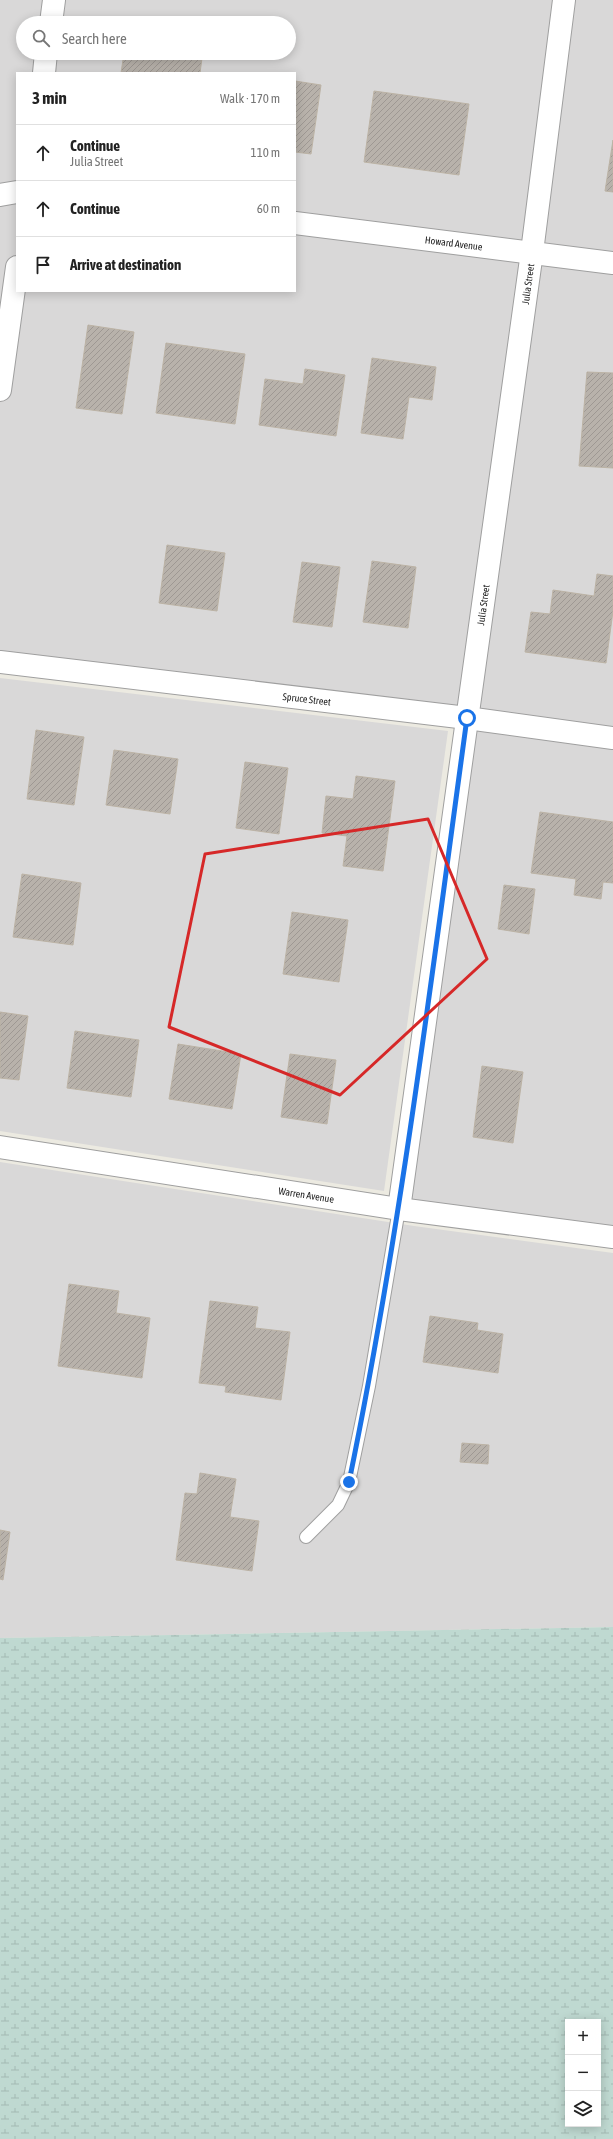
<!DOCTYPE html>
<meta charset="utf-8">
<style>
body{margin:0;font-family:"Asap Condensed",sans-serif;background:#f2f2f2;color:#222}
.controls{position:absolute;right:12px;bottom:12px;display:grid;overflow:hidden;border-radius:0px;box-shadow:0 2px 10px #0003}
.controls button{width:36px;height:36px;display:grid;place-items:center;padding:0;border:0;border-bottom:1px solid #e0e0e0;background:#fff;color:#222;font:20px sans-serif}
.stop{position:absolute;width:12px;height:12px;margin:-9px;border:3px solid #1a73e8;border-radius:50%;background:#fff}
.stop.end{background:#1a73e8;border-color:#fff;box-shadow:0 1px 4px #0008}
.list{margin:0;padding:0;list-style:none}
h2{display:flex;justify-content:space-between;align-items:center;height:52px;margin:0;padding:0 16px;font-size:17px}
h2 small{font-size:13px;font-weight:400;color:#767676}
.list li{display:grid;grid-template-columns:26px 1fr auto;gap:12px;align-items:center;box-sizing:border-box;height:56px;padding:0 16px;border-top:1px solid #e0e0e0}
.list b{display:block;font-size:15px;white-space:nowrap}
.list p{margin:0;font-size:13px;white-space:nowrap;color:#767676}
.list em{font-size:13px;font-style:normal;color:#767676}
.icon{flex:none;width:22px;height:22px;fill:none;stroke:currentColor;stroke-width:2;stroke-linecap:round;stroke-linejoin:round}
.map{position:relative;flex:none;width:613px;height:2139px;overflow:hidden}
.search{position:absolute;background:#fff;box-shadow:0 2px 10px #0003;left:16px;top:16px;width:280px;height:44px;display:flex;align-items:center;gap:10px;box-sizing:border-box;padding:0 14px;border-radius:22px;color:#767676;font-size:15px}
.panel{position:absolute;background:#fff;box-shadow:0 2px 10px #0003;left:16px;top:72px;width:280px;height:220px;border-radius:0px}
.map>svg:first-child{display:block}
</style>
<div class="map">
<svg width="613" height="2139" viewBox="0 0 613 2139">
<defs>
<pattern id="wetland-marsh" width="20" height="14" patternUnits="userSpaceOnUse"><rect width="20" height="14" fill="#bfd9d1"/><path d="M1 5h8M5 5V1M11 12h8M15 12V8" fill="none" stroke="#a4bab3"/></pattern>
<pattern id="building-hatch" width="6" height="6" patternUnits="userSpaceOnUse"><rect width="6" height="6" fill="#b8b2ab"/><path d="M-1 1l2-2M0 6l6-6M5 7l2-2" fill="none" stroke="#9e9893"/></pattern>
</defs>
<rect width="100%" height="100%" fill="#eceae1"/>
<path fill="#d9d8d8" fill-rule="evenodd" d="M0 0H613V1237L399 1209 467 718 0 662ZM23 23H289V53H23ZM17 73H295V291H17Z
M0 678 448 731 384 1191 0 1131Z
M0 1162 414 1226 613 1253V1627L0 1638Z"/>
<path fill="url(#wetland-marsh)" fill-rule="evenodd" d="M613 1627V2139H0V1638ZM568 2022H598V2124H568Z"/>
<path fill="url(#building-hatch)" stroke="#bcb3a5" d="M124 53H169L202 58 200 73H121Z
M295 81 321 85 311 154 295 152Z
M374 91 469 104 459 175 364 162Z
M613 140V192L605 191Z
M88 325 134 332 122 414 76 408Z
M166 343 245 354 235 424 156 413Z
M372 358 436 367 432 400 409 397 403 439 361 433Z
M305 369 345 375 336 436 259 425 265 379 303 384Z
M587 372 613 373V468L579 466Z
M167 545 225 553 217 611 159 603Z
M372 561 416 567 408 628 363 622Z
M302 562 340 567 332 627 293 622Z
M597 574 613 576V611L606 663 525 652 531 612 550 614 553 590 594 596Z
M36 730 84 737 74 805 27 799Z
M114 750 178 759 170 814 106 805Z
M245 762 288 768 279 834 236 828Z
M356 776 395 781 383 871 343 866 347 836 322 833 326 796 353 799Z
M540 812 613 822V883L603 882 601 899 574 895 576 879 531 873Z
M22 874 81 883 73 945 13 937Z
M504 885 535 889 529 934 498 929Z
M292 912 348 920 339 982 283 974Z
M0 1012 28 1016 19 1080 0 1078Z
M75 1031 139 1040 131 1097 67 1088Z
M178 1044 241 1054 232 1109 169 1099Z
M290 1054 336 1060 327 1124 281 1117Z
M482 1066 523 1072 513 1143 473 1137Z
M69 1284 119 1291 116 1313 150 1318 142 1378 58 1366Z
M210 1301 258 1307 255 1328 290 1332 281 1400 225 1392 226 1386 199 1383Z
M430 1316 478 1323 477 1330 503 1334 498 1373 423 1362Z
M462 1443 489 1445 488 1464 460 1462Z
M200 1473 236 1479 230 1517 259 1521 252 1571 176 1560 185 1493 197 1494Z
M0 1530 10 1532 3 1580 0 1579Z"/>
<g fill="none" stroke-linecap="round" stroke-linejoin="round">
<defs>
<path id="service" d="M306 1537 338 1505 349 1482 369 1386 399 1209"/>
<g id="minor">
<path d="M51 23 54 0"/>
<path d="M44 73 46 53"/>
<path d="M0 195 17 192"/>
<path id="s1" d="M295 223 613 263"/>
<path d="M0 390 17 267"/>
<path id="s2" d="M0 662 467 718 613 738"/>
<path id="s3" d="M0 1147 399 1209 613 1237"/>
<path id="s4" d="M399 1209 532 252 564 0"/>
</g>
</defs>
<use href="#service" stroke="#9f9f9f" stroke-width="14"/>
<use href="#minor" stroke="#9f9f9f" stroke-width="24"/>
<use href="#service" stroke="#fff" stroke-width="12"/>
<use href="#minor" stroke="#fff" stroke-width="22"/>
</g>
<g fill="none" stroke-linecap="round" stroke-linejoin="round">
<path stroke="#1a73e8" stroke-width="5" d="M349 1482C401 1229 432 973 467 718"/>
</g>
<path fill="none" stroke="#d62828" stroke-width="3" stroke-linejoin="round" d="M428 819 487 959 340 1095 169 1027 205 854Z"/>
<g text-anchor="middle" stroke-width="3" stroke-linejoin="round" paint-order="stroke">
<g font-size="10" fill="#1b1b1b" stroke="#fff">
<text dy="4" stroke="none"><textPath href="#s1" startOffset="160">Howard Avenue</textPath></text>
<text dy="4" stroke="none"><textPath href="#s4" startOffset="934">Julia Street</textPath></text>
<text dy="4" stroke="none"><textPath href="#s4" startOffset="610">Julia Street</textPath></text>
<text dy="4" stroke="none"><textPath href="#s2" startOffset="309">Spruce Street</textPath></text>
<text dy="4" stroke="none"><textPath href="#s3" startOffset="310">Warren Avenue</textPath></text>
</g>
</g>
</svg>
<div class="controls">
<button>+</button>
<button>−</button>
<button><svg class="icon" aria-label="layers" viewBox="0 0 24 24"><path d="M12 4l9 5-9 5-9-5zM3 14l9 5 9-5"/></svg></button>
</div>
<div class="stop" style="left:467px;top:718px"></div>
<div class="stop end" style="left:349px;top:1482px"></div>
<div class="search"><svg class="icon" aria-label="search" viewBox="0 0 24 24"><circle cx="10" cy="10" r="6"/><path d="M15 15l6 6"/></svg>Search here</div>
<section class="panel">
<h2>3 min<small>Walk · 170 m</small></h2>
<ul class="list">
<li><svg class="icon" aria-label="ahead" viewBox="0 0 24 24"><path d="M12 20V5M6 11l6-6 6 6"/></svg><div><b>Continue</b><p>Julia Street</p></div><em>110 m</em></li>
<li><svg class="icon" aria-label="ahead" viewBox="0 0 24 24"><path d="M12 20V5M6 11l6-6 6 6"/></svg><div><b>Continue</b></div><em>60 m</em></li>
<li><svg class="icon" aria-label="arrive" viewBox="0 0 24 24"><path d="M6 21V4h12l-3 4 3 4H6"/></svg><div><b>Arrive at destination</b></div></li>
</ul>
</section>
</div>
